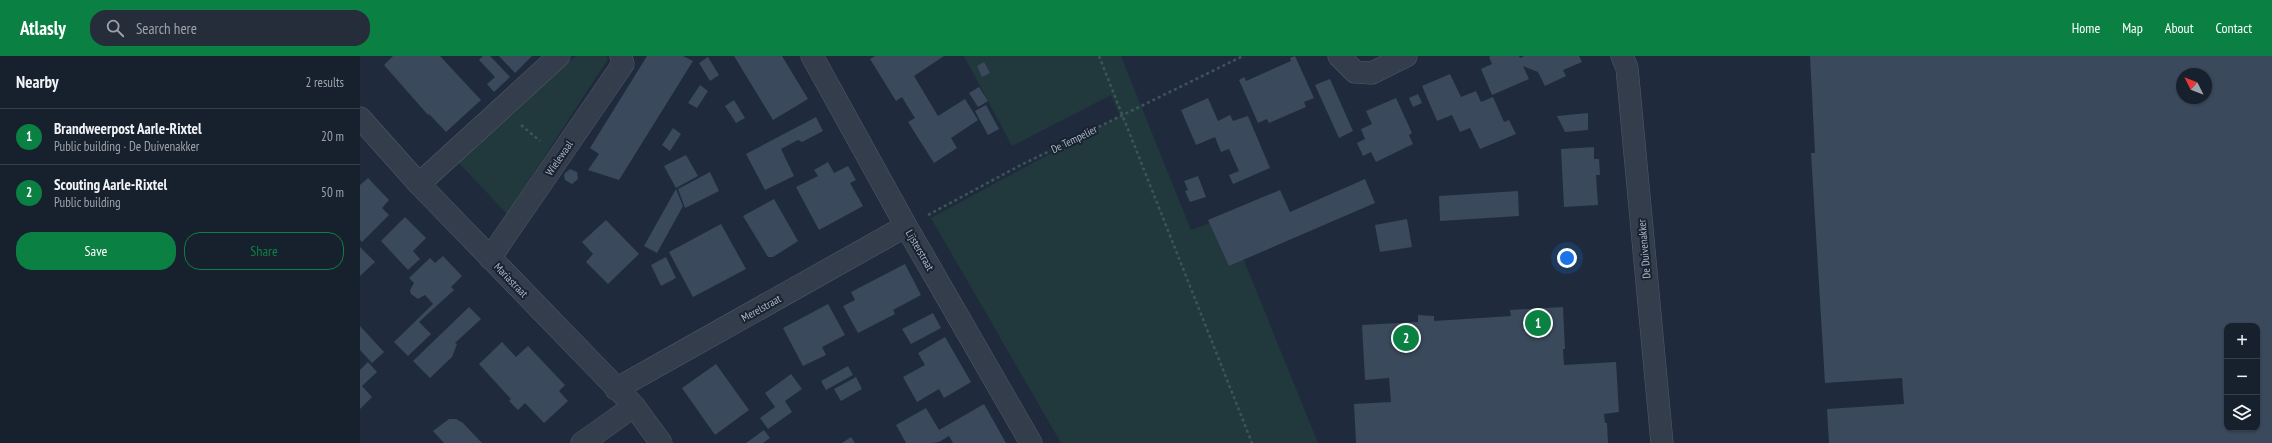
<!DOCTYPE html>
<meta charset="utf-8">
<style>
body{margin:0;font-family:"PT Sans Narrow",sans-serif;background:#242d39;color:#f1f3f6}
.controls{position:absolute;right:12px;bottom:12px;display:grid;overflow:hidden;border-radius:8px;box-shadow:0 1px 3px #0004}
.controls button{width:36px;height:36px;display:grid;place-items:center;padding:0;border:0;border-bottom:1px solid #363e49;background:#17202d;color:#f1f3f6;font:20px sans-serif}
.compass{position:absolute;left:1816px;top:12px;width:36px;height:36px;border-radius:50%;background:#17202d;box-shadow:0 1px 3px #0004;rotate:312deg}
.you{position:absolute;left:1207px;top:202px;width:14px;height:14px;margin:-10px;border:3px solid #fff;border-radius:50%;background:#1a73e8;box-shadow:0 0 0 6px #1a73e833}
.badge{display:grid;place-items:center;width:26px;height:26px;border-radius:50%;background:#0b8043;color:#fff;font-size:13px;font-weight:700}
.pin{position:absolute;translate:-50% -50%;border:2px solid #fff;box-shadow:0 1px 4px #0006}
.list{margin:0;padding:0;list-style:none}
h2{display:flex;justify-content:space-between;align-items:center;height:52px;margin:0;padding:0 16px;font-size:17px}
h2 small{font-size:13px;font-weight:400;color:#9ea3aa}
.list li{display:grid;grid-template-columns:26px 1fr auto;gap:12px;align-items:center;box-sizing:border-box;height:56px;padding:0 16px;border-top:1px solid #363e49}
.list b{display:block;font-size:15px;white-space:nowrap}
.list p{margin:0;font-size:13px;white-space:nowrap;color:#9ea3aa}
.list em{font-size:13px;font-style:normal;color:#9ea3aa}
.actions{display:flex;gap:8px;padding:12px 16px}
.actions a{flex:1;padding:9px 0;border:1px solid #0b8043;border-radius:16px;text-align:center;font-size:14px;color:#0b8043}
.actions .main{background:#0b8043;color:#fff}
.icon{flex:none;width:22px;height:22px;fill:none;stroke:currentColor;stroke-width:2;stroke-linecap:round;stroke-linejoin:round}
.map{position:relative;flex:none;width:1912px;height:387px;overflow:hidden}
header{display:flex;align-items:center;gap:24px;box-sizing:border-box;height:56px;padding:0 20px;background:#0b8043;color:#fff}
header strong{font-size:19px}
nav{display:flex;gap:22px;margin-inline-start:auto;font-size:14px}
.search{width:280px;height:36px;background:#242d39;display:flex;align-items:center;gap:10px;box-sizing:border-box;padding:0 14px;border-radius:16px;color:#9ea3aa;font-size:15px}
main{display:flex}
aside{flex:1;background:#17202d}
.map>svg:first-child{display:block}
</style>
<header>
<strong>Atlasly</strong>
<div class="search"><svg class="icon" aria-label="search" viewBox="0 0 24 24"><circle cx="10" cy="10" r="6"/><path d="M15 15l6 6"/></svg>Search here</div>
<nav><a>Home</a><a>Map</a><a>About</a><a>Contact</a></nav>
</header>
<main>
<aside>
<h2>Nearby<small>2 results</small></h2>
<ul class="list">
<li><span class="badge">1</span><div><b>Brandweerpost Aarle-Rixtel</b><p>Public building · De Duivenakker</p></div><em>20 m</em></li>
<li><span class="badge">2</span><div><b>Scouting Aarle-Rixtel</b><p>Public building</p></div><em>50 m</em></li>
</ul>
<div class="actions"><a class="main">Save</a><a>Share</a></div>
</aside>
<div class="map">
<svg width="1912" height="387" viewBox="0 0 1912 387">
<rect width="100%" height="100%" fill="#1f2b3c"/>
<path fill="#21393d" d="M216 0H246L248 3 147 158 99 107Z
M604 0H761L831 174 858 164 868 165 958 387H701L571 162 760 60 751 39 652 90Z"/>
<path fill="#3a495b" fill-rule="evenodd" d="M33 0H80L121 44 86 76 69 58 68 59 24 9Z
M123 0H130L150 21 134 36 127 28 135 21 119 4Z
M139 0H172L155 17Z
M287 0H323L333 5 259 124 228 114 239 98 230 92Z
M374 0H422L448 43 413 64Z
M515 0H584L554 20 578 60 605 43 618 64 591 82 597 92 574 107 548 66 555 62 548 51 542 41 536 45 510 3Z
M935 0 954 42 944 46 946 51 909 67 907 63 898 67 879 24 884 21 886 25 931 5 930 2Z
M1131 0H1159L1160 2 1164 0H1219L1222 6 1203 14 1206 20 1185 30 1178 16 1163 10 1169 23 1132 39 1121 13 1132 8 1129 1Z
M1450 0H1912V387H1469L1467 353 1544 348 1542 322 1465 327 1451 97H1455ZM1822 18H1846V42H1822ZM1867 270H1897V372H1867Z
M348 1 359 19 350 25 339 7Z
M624 6 630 17 622 21 617 10Z
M1090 18 1101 41 1116 35 1121 46 1133 41 1144 66 1149 64 1156 78 1120 93 1110 72 1100 76 1092 59 1077 65 1062 30Z
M970 23 993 75 979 82 955 29Z
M340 29 348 35 337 52 328 47Z
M619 31 628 45 618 51 609 37Z
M1058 38 1062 47 1053 51 1049 42Z
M848 42 858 65 870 59 873 65 888 60 910 112 873 128 869 119 879 115 869 93 861 96 855 81 836 89 821 54Z
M1036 42 1052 77 1049 79 1053 88 1016 106 1011 96 1003 100 997 87 1005 83 1001 73 1012 68 1006 55Z
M374 44 385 62 376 67 365 50Z
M626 49 639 73 628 79 615 55Z
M1228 57V74L1205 76 1197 60Z
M456 61 463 75 442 86 438 84 421 93 434 120 405 134 386 98Z
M313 72 321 78 310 95 302 89Z
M1234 91V103H1239L1240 119H1236L1238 149 1204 151 1201 93Z
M326 99 338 120 316 132 304 110Z
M468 106 474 117 488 110 496 124 490 127 503 150 459 174 436 131 458 120 454 114Z
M210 113 217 116 218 123 212 128 205 124 204 118Z
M350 116 359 135 325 152 318 133Z
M838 120 846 141 830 146 825 135 828 134 824 125Z
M8 122 29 144 22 152 29 159 2 186 0 184V129Z
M1005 123 1015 147 869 210 848 164 920 134 930 156Z
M316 133 323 150 297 197 284 190Z
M1158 135 1159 160 1080 165 1079 140Z
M414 143 438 185 413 201H408L383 160Z
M45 161 66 182 53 195 60 203 48 214 21 185Z
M1047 163 1052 191 1020 196 1015 169Z
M246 164 279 198 248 228 226 206 233 198 222 186Z
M361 168 386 213 333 241 309 196Z
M0 191 15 206 0 220Z
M83 200 102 220 91 231 94 234 59 266 71 278 48 300 34 286 73 248 65 239 58 243 51 238 50 234 54 227 49 222 70 202 75 207Z
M306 201 316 222 301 230 291 209Z
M545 208 561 239 533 254 535 258 498 277 483 250 495 244 491 236Z
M468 248 485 279 462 291 466 299 443 310 423 272Z
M109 251 121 263 95 287 97 288 92 301 70 322 53 305Z
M1203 251 1205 293H1203L1204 309 1256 306 1259 356 1244 358 1245 367H1247L1248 387H996L994 348 1031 346 1029 322 1005 324 1002 269 1058 266V259L1074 260V265L1151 260 1150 254Z
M573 257 581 272 551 288 542 273Z
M0 270 24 296 12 307 0 294Z
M585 281 611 326 584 342 579 333 557 346 543 321 565 309 558 297Z
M142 286 156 301 168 290 205 329 199 335 208 345 184 367 165 347 158 354 149 345 151 343 119 308Z
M8 306 17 316 2 330 12 341 0 353V314Z
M356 308 389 354 355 379 322 332Z
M488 310 493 319 466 334 461 325Z
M431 318 442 333 425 345 432 356 408 373 400 362 415 351 405 337Z
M496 321 502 333 481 345 474 333Z
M624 348 646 387H593L589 380 579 386 571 387H546L536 369 566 352 579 374Z
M89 363H96L103 367 122 387H84L73 375Z
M404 374 410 382 403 387H386Z
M491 381 495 387H482Z"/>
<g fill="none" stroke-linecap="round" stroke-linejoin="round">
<defs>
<path id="minor" d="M452 0 546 170 671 387
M979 0 995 16 1012 17 1046 0
M1262 0 1267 12 1302 387
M0 62 59 128 274 350 301 387
M59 128 199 0
M130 202 263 8 261 0
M256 333 546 170
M222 387 274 350"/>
</defs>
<use href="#minor" stroke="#505b69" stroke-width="23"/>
<path stroke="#3c5557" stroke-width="2.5" stroke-dasharray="3 3" stroke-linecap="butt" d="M739 0 892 387
M161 69 180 85
M568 159 659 110 883 0"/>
<use href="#minor" stroke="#333d4c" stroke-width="22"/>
</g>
<g text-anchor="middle" stroke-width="4" stroke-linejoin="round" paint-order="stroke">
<g font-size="11" fill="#adb8c8" stroke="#182230">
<text transform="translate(714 83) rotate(-26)" y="4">De Tempelier</text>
<text transform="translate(199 102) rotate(-56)" y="4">Wielewaal</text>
<text transform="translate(1284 193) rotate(-95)" y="4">De Duivenakker</text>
<text transform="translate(560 194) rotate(60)" y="4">Lijsterstraat</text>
<text transform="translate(151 224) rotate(46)" y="4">Mariastraat</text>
<text transform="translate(401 252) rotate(-29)" y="4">Merelstraat</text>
</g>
</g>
</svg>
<div class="controls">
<button>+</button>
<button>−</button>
<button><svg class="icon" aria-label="layers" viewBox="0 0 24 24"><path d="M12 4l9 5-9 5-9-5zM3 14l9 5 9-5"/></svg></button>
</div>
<svg class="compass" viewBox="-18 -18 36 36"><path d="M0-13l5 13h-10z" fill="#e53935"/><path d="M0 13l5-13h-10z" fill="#9ea3aa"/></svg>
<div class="you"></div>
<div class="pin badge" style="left:1178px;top:267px">1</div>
<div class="pin badge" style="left:1046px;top:282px">2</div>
</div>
</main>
